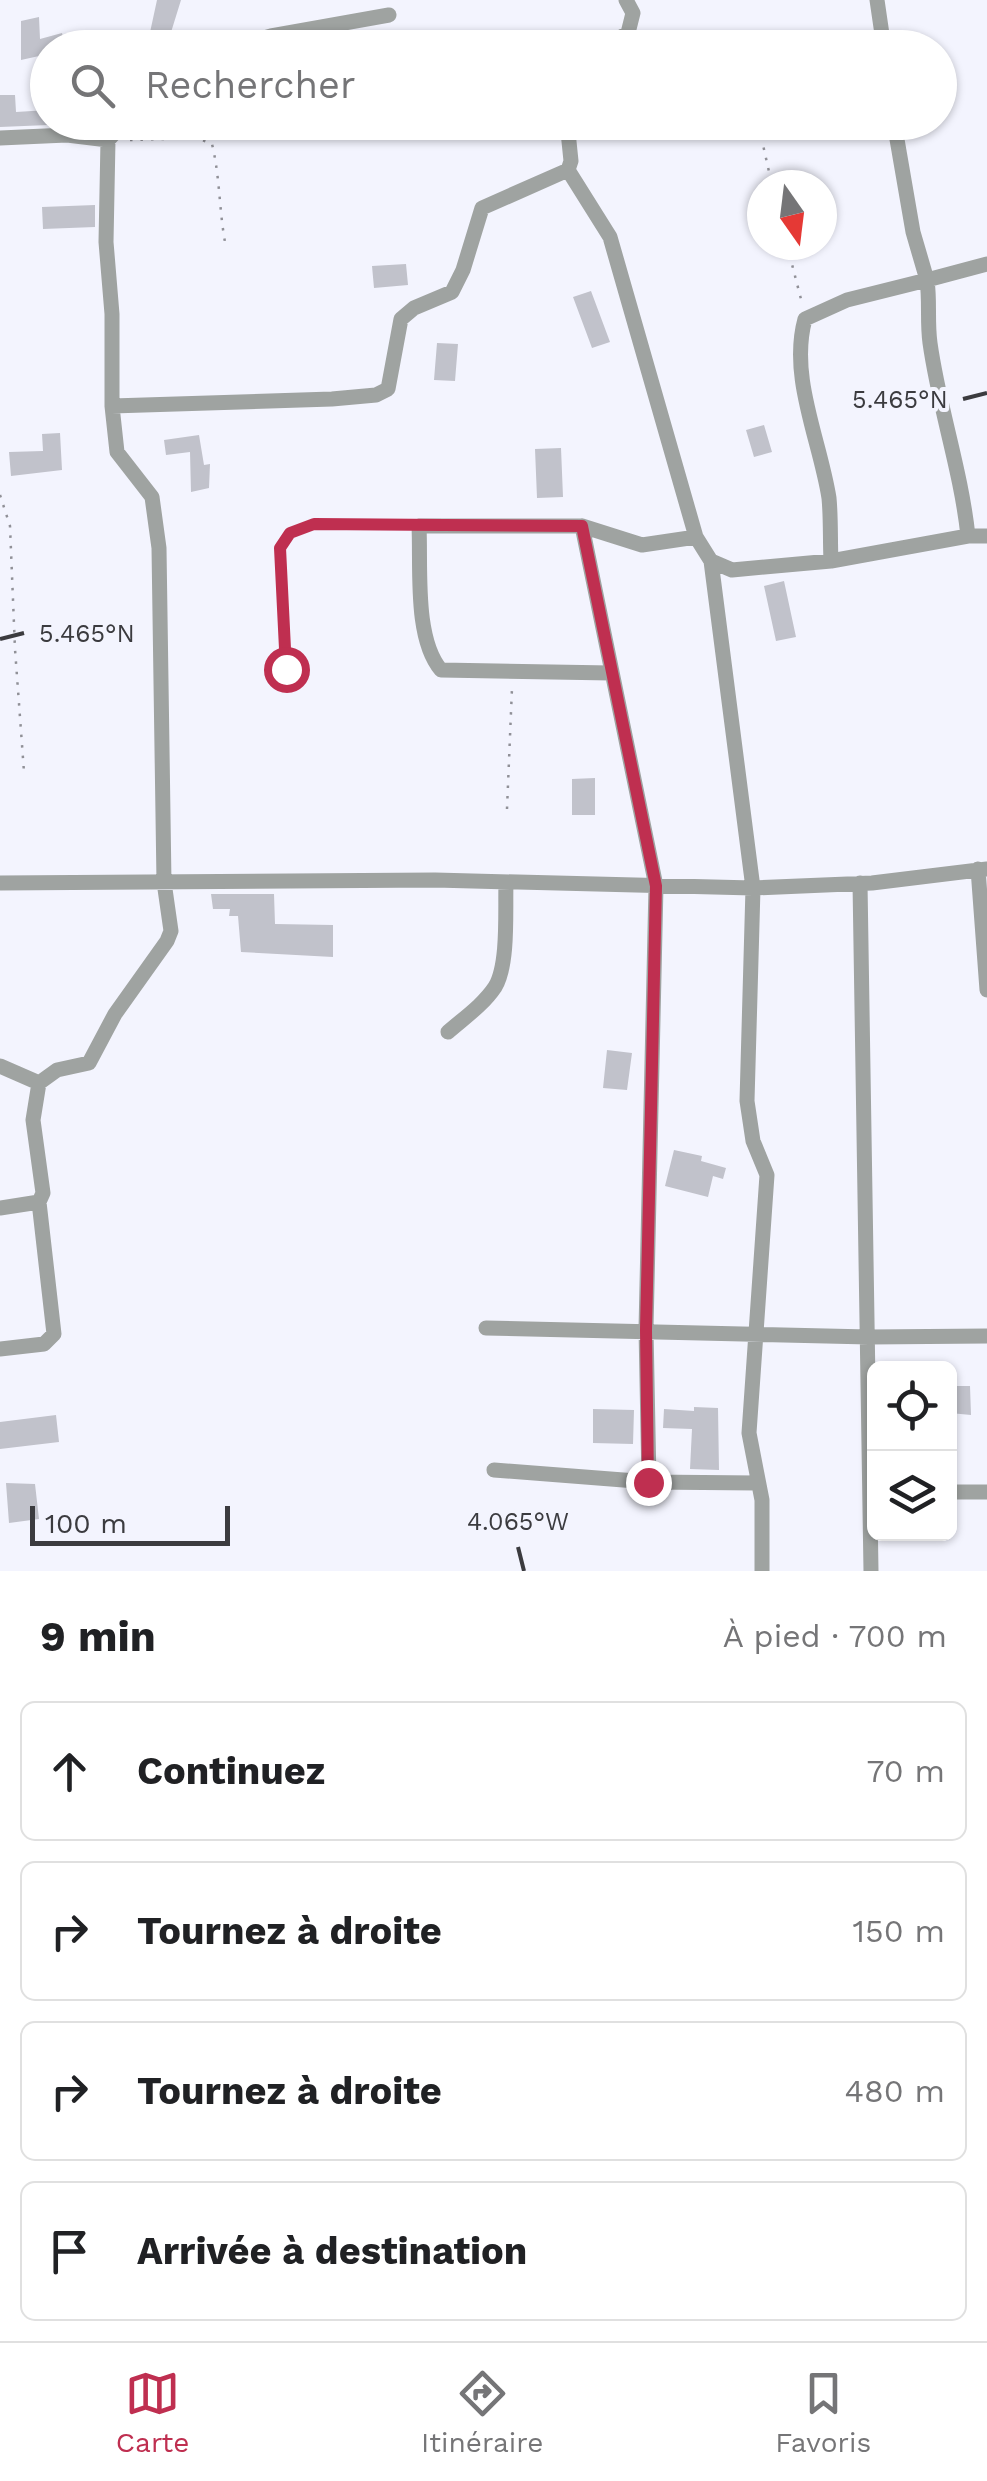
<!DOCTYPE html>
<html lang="fr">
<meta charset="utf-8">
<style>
body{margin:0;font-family:"Work Sans",sans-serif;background:#f2f2f2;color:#202124}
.controls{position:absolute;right:30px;bottom:30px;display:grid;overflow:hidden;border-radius:15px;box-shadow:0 2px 8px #0004}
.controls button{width:90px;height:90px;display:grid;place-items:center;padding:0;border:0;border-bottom:2px solid #e0e0e0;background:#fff;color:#202124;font:50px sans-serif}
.compass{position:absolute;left:747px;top:170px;width:90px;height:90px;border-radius:50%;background:#fff;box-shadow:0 2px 8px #0004;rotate:166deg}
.scale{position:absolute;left:30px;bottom:25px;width:200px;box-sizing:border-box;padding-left:10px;border:5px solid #3b3b3f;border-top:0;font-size:28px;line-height:35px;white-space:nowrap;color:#3b3b3f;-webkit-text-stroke:8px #f3f4fe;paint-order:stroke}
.stop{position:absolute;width:30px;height:30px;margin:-22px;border:8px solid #bf2f50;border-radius:50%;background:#fff}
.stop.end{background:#bf2f50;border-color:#fff;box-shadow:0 2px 10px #0008}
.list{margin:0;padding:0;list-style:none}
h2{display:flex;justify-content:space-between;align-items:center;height:130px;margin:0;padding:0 40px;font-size:42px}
h2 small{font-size:32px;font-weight:400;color:#757577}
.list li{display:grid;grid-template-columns:65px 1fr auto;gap:30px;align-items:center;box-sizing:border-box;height:140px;margin:0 20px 20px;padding:0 20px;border:2px solid #e0e0e0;border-radius:15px}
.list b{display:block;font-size:38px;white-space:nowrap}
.list em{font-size:32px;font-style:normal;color:#757577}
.icon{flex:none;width:55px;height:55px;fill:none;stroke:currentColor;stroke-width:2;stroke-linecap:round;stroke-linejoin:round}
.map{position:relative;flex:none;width:987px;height:1571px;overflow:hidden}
.search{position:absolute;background:#fff;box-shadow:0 2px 8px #0004;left:30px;right:30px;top:30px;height:110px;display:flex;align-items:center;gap:25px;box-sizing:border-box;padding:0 35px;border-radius:55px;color:#757577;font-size:38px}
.sheet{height:770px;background:#fff}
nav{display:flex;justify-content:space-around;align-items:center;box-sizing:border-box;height:140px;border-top:2px solid #e0e0e0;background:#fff;font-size:28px;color:#757577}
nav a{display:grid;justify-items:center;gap:5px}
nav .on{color:#bf2f50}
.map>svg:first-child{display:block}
</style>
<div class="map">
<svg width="987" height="1571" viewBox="0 0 987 1571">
<rect width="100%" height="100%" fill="#f3f4fe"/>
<path fill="#c1c2cb" d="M157 0H181L168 42 149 37Z
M39 17 40 39 62 33 66 48H48V54L21 60V21Z
M0 95H15L16 112 48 110V125L0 127Z
M95 205V227L43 229 42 207Z
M406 264 408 285 374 288 372 266Z
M591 291 610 342 592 348 573 297Z
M437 343 458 344 455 381 434 380Z
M764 425 772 452 754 457 746 430Z
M60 433 62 470 11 476 9 452 43 451 42 434Z
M199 435 204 465 210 464 209 488 191 492 190 452 166 455 164 440Z
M561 448 563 497 537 498 535 449Z
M784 581 796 637 776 641 764 586Z
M595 778V815H572V779Z
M211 894H274L275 924 333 925V957L241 952 238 916H229L230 909H213Z
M607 1050 632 1053 627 1090 603 1088Z
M674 1150 702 1156 701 1161 726 1168 723 1179 713 1176 708 1197 665 1186Z
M950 1386H970L971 1415 950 1413Z
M694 1407 718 1408 719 1470 690 1469 692 1429 663 1428 664 1409 694 1411Z
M593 1409 634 1410 633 1444 593 1443Z
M56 1415 59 1442 0 1449V1422Z
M6 1483 35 1484 39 1519 9 1523Z"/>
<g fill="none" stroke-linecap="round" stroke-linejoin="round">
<path stroke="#909097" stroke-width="2.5" stroke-dasharray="2.5 8" stroke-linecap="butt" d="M759 127 772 185
M130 140 197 138 212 144C220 177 219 209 225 242
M787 245 802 303
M0 495 10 526 15 649 24 772
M287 669 280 547 291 533 313 525 403 526
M507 809 512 688"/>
<path stroke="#9fa3a1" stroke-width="15" d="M877 0 884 48
M229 48 271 36 389 15
M602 48 628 33 633 13 626 0
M0 138 67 135 108 140
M568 170 610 237 696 537 711 561 732 570 831 561 968 536H987
M112 406 332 399 376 395 388 389 401 319 414 308 452 292 463 270 482 208 568 170 571 161 567 122
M582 526 656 886 646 1329 649 1482
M968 536C961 470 939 408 930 343 927 322 930 301 927 280L987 264
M711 561 753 888 747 1101 753 1141 767 1175 749 1433 762 1500V1571
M831 561C830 540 831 519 829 498 820 440 789 377 805 319L847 300 927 280 913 232 894 122
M611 673 441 670C414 638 421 568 419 526H582L642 545 696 537
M978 869 987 990
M0 883 435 880 753 888 872 883 987 869
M860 883 871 1571
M448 1032C464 1018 483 1005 495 987 509 964 505 909 506 882
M0 1066 39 1083
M0 1208 39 1202 43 1193 33 1120 39 1083 57 1070 89 1063 115 1014 167 941 171 931 164 882 159 548 152 497 117 452 112 406V314L106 242 108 140 125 122
M486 1328 869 1337 987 1336
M0 1349 44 1344 54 1334 39 1202
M494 1470 649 1482 757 1483
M950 1492H987"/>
</g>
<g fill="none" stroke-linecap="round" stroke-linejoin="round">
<path stroke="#bf2f50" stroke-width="12" d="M286 669 280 548 290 533 314 524 582 526 656 886 646 1330 648 1482"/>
</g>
<path fill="none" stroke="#3b3b3f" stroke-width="4" d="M963 399 987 393M0 639 24 633M518 1547 524 1571"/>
<g font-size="25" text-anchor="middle" fill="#3b3b3f" stroke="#f3f4fe" stroke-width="8" stroke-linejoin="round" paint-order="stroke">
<text x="900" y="408">5.465°N</text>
<text x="87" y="642">5.465°N</text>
<text x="518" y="1530">4.065°W</text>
</g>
</svg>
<div class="controls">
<button><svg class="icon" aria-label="locate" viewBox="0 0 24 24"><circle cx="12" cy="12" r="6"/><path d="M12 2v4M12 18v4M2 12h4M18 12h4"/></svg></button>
<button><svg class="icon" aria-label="layers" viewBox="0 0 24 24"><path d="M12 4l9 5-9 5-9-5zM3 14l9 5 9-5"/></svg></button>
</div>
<svg class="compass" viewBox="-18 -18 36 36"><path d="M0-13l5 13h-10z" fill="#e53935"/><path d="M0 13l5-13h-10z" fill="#757577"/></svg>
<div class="scale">100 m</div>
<div class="stop" style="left:286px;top:669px"></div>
<div class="stop end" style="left:648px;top:1482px"></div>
<div class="search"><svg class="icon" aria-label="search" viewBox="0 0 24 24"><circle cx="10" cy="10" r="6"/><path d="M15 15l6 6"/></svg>Rechercher</div>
</div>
<section class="sheet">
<h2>9 min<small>À pied · 700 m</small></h2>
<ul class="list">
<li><svg class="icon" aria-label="ahead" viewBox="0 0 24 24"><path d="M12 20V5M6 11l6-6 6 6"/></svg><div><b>Continuez</b></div><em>70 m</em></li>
<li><svg class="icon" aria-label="right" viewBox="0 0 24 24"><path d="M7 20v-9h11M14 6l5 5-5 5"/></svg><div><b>Tournez à droite</b></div><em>150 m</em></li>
<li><svg class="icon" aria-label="right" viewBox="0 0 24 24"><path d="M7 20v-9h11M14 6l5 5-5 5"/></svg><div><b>Tournez à droite</b></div><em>480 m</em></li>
<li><svg class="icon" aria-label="arrive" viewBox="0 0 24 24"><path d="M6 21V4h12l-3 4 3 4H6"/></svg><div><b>Arrivée à destination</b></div></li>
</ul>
</section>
<nav>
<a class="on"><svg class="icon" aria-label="map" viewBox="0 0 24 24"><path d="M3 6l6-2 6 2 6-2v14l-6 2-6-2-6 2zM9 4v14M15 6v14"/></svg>Carte</a>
<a><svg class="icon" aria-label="directions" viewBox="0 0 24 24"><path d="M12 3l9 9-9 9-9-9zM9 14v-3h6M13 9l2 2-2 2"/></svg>Itinéraire</a>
<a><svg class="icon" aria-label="saved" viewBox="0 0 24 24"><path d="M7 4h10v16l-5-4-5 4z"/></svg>Favoris</a>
</nav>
